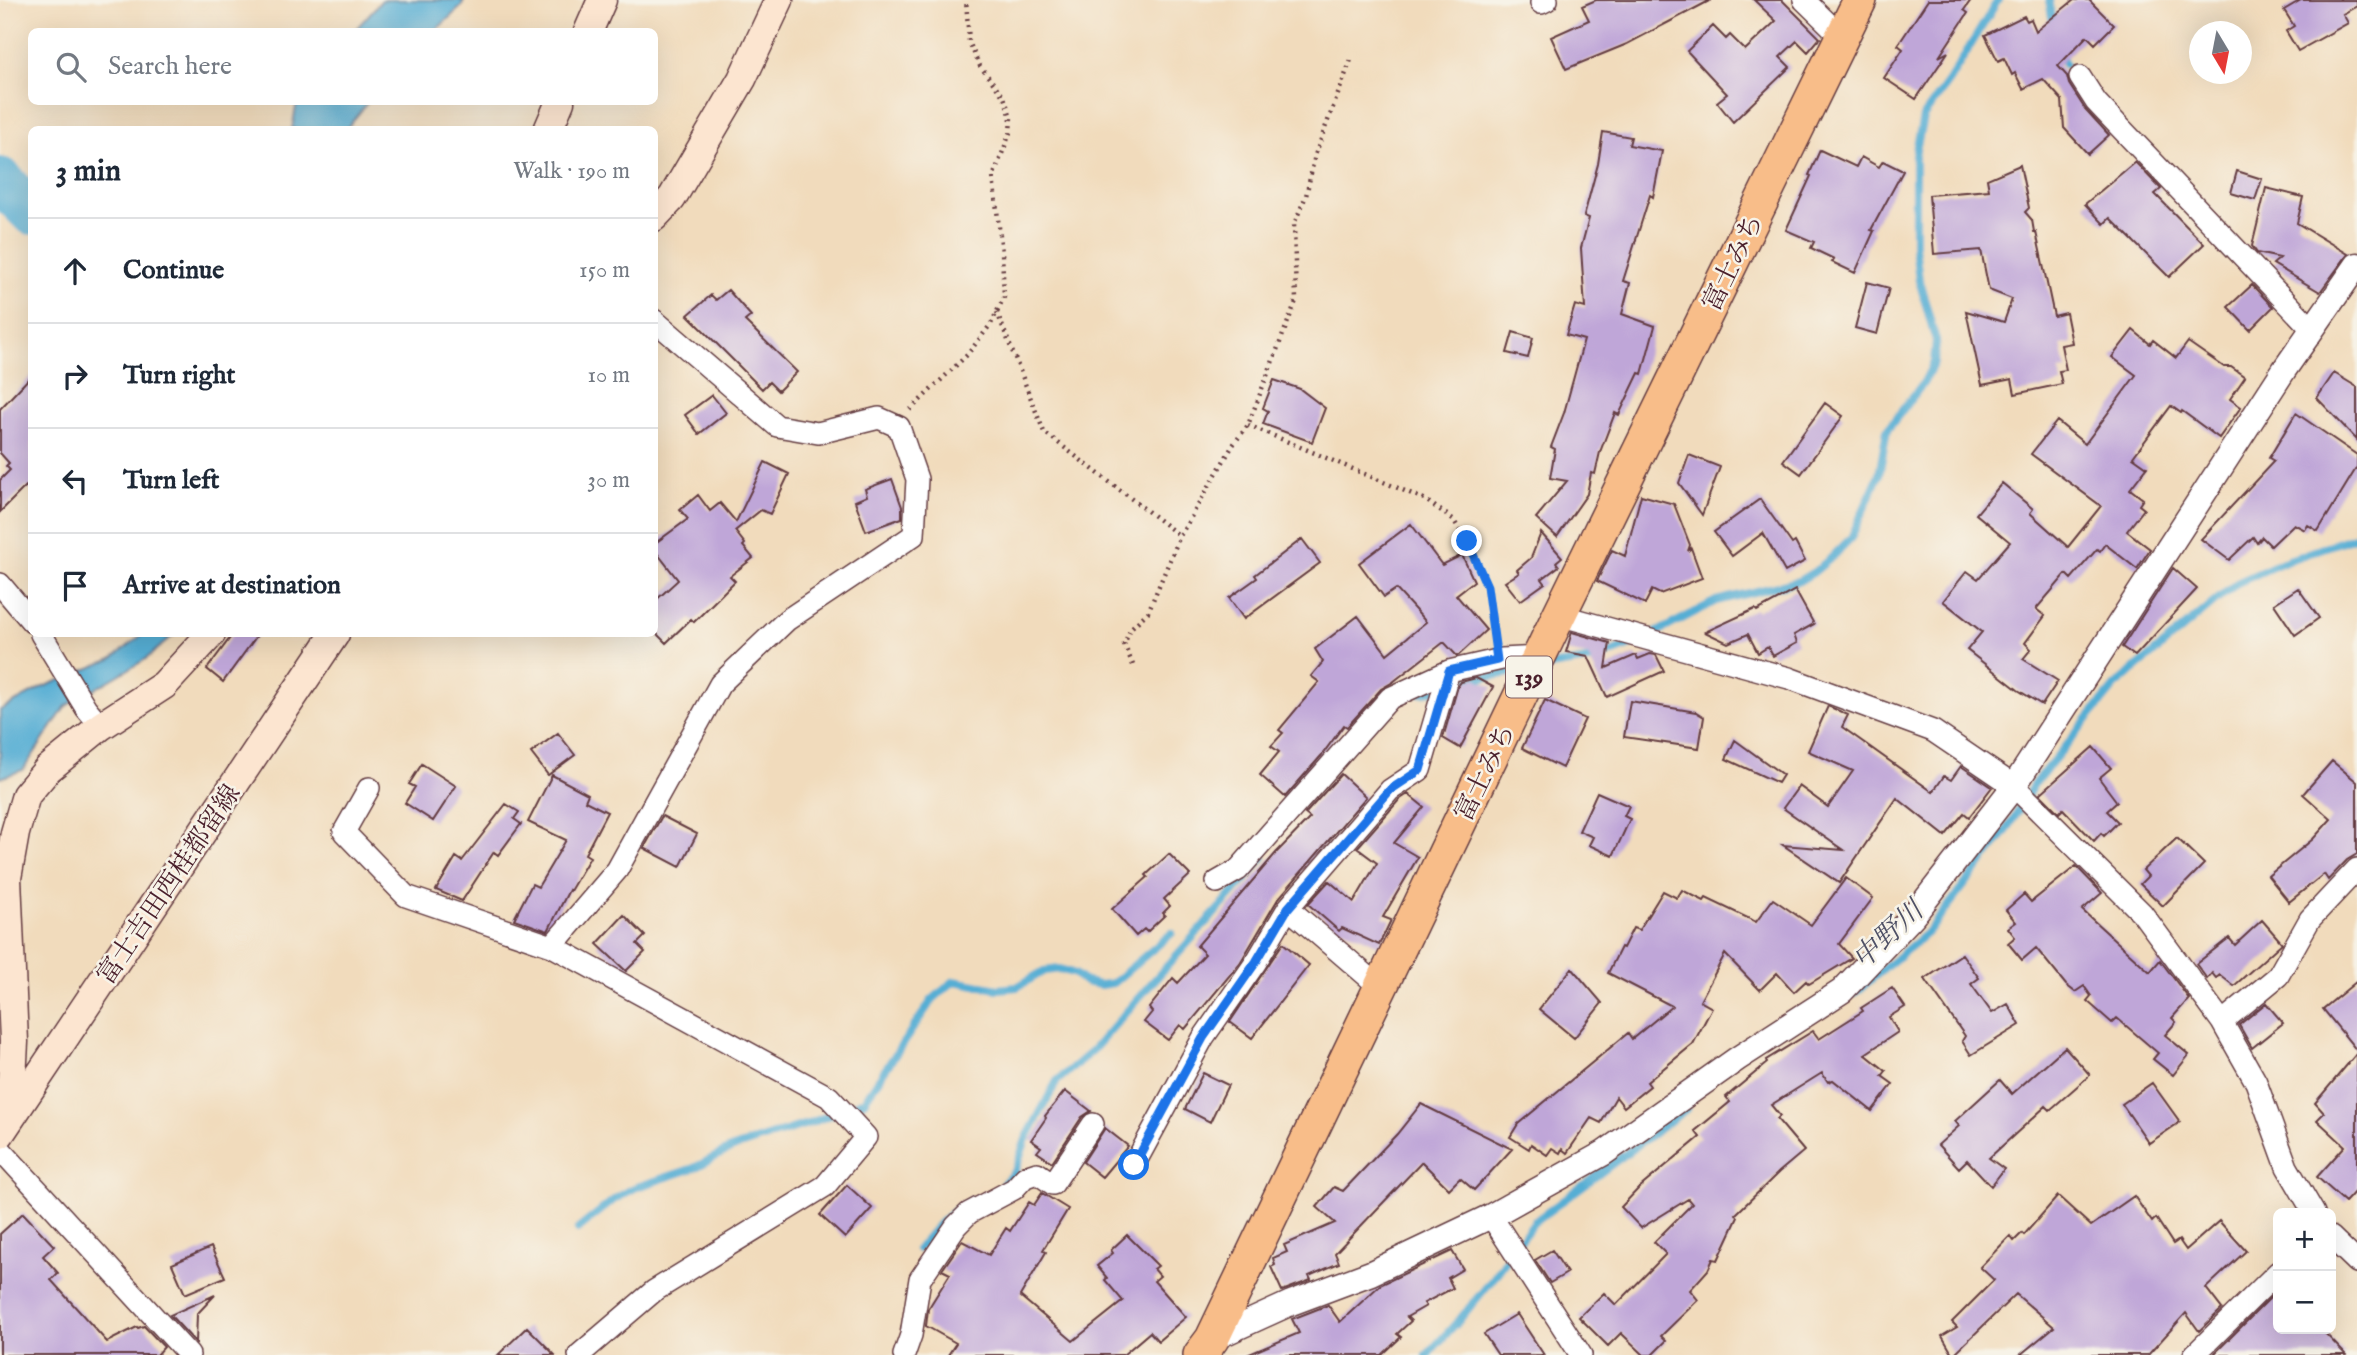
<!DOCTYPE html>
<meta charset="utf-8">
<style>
body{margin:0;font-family:"IM FELL English","Noto Serif JP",serif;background:#f6f6f7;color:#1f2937}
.controls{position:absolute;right:21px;bottom:21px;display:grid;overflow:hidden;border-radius:10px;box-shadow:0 7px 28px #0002}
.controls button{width:63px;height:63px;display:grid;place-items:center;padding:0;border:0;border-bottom:2px solid #e0e1e3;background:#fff;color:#1f2937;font:35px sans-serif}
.compass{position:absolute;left:2189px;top:21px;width:63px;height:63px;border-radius:50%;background:#fff;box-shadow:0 7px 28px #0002;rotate:170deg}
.stop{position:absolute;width:21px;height:21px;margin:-16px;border:5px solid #1a73e8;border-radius:50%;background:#fff}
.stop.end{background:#1a73e8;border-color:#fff;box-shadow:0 2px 7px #0008}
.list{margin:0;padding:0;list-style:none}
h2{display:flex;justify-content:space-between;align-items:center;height:91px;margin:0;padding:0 28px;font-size:30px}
h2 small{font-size:23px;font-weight:400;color:#747a83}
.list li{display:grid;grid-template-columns:46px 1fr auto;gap:21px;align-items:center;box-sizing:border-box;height:105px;padding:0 28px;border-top:2px solid #e0e1e3}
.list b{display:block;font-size:26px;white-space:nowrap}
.list em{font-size:23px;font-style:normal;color:#747a83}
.icon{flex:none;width:38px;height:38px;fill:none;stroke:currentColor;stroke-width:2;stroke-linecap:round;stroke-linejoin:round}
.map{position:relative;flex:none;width:2357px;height:1355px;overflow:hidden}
.search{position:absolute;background:#fff;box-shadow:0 7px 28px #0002;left:28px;top:28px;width:630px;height:77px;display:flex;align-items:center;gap:18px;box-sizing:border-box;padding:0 24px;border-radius:10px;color:#747a83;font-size:26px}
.panel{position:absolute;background:#fff;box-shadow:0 7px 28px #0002;left:28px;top:126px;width:630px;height:511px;border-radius:10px}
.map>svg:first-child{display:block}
</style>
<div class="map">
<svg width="2357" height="1355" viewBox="0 0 2357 1355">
<rect width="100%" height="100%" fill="#f7f3e8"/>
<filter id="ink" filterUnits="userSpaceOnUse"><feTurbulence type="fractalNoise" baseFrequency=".0143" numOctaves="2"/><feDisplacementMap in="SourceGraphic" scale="14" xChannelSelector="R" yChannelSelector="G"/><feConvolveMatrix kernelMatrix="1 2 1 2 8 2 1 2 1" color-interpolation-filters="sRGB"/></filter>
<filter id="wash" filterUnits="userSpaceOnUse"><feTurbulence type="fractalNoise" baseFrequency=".00686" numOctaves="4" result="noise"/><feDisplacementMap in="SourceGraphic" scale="28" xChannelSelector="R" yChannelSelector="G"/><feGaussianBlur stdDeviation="1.57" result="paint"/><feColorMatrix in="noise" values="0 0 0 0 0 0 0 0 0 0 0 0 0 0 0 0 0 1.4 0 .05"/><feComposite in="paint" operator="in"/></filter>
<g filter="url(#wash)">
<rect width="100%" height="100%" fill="#f1dbbc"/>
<path fill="#57aed4" stroke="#506680" stroke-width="2" d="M382 0H464L461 7 435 31H354Z
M300 102H368L346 129H292L296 107Z
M143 634H175L146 659 66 706 23 770 0 778V710L41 688 112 659Z"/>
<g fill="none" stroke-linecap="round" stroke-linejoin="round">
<path stroke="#57aed4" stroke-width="8" d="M2049 0 2054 28
M2059 51 2065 64
M1650 636 1716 601 1799 581 1814 572 1831 558 1851 538 1879 475 1887 430 1924 382 1934 362 1936 341 1919 280 1915 246V155L1923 117 1949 81 1998 0
M1544 667 1600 658 1639 641
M1421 693 1486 677 1521 671
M1855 993 1929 931 2007 830 2034 784 2115 686 2237 583 2283 562 2357 536
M1004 1183 1015 1171 1026 1139 1057 1081 1093 1050 1149 986 1243 882 1263 857
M578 1229 615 1199 634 1188 694 1168 730 1149 813 1122 864 1101 932 1000 954 981 998 989 1017 987 1044 971 1060 969 1075 974 1085 982 1100 985 1113 983 1172 933
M918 1249C934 1229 948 1212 971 1201
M1427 1355 1460 1319 1492 1280 1534 1222 1686 1109"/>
<path stroke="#57aed4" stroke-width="46" d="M0 180 32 212"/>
</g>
<g id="blocks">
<path fill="#bfa6d8" d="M1596 0H1711L1627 44 1566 69 1551 37 1589 20 1582 6Z
M1754 0H1782L1820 38 1808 52 1797 41 1780 57 1790 67 1733 122 1717 102 1727 94 1687 51 1713 26 1726 39 1730 35 1745 50 1776 21Z
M1928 0H1971L1964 10 1968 13 1939 57 1948 52 1916 99 1884 78 1903 49 1898 45Z
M2074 0H2089L2114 25 2095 44 2087 36 2058 66 2067 76 2069 84 2085 109 2109 135 2088 154 2064 128 2062 100 2043 79 2023 89 2015 73 2012 75 2004 58 1998 61 1985 35 2024 16 2027 21 2031 19 2036 31Z
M2301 0H2357V6L2343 14 2348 23 2298 51 2286 31 2294 26 2284 10Z
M1603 132 1631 137 1629 145 1662 151 1653 197 1650 195 1623 281 1630 283 1622 314 1655 326 1642 374 1639 373 1619 415 1615 413 1600 452 1595 474 1591 473 1587 494 1557 537 1536 518 1567 481 1550 478 1555 449 1551 447 1564 413 1584 340 1566 335 1575 305 1585 308 1581 248 1589 218 1584 216 1598 164Z
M1820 150 1856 167 1861 157 1879 167 1883 161 1903 171 1871 230 1874 231 1855 273 1832 262 1834 259 1811 248 1814 242 1786 230 1811 176 1809 175Z
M2135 162 2161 189 2155 194 2204 244 2169 277 2110 218 2104 224 2085 204Z
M2020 165 2029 208 2025 212 2032 220 2034 232H2036L2054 316 2066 313 2072 343 2061 345 2066 370 2059 371 2062 384 2015 394 2012 379 1982 385 1966 311 2004 322 2012 299 1989 290 1981 250 1934 254 1929 195 1989 190 1987 179Z
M2237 171 2262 179 2255 200 2231 193Z
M2266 188 2303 197 2297 223 2348 254 2320 292 2273 264 2280 258 2257 253 2252 246Z
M1867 282 1889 288 1877 334 1855 328Z
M2252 285 2273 307 2250 330 2228 307Z
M728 290 751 316 745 321 797 372 778 391 769 382 762 389 688 315 711 295 716 300Z
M2133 330 2150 344 2153 340 2176 358 2188 342 2224 367H2231L2245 377 2230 399 2241 407 2219 438 2182 411 2181 413 2171 406 2133 457 2147 467 2130 489 2143 499 2139 505 2144 509 2127 531 2150 549 2137 569 2105 544 2100 551 2097 549 2071 579 2066 574 2036 609 2045 616 2025 643 2031 649 2023 659 2058 681 2042 705 2018 690 1967 650 1982 632 1943 601 1967 571 1978 579 2010 542 1976 514 2002 483 2033 509 2030 513 2068 547 2101 506 2031 454 2057 421 2085 444 2136 375 2112 357Z
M1513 332 1533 338 1528 358 1507 353Z
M2334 373 2357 387V440L2317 398Z
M32 375V491L26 486 0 512V480L10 470 6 466 9 463 0 453V409Z
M1274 380 1300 389 1325 408 1312 442 1263 424 1268 411 1263 408Z
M712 395 726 413 699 434 685 415Z
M1825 403 1843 416 1801 474 1783 461Z
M2296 413 2357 455V467L2318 531 2308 525 2305 530 2294 524 2271 546 2262 537 2257 543 2253 537 2229 560 2201 539 2274 461 2269 458Z
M1689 455 1720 467 1702 515 1679 483Z
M765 462 789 474 770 514 761 510 735 531 745 544 743 546 753 558 730 576 735 581 694 622 691 619 666 643 654 631V602L678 580 654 549V544L688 519 680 510 698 495 710 511 720 503 736 522Z
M892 479 902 507V518L866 531 855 501 867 496 865 489Z
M1641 495 1674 504 1690 545 1688 551 1691 548 1702 578 1660 594 1652 590 1645 604 1597 581 1612 550 1625 556Z
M1760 499 1792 544 1795 542 1805 561 1785 572 1763 533 1732 556 1714 532Z
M1411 524 1442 565 1462 555 1474 581 1456 595 1486 630 1459 655 1457 656 1444 642 1393 682 1381 689 1347 727 1344 725 1321 756 1285 797 1260 775 1279 752 1271 746 1283 733 1279 730 1319 682 1311 676 1323 662 1315 649 1358 616 1387 654 1426 622 1396 589 1384 597 1359 563Z
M1541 533 1562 557 1556 562 1559 566 1542 579 1545 583 1520 601 1505 582 1519 573 1517 570 1531 558Z
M1302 539 1320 563 1244 619 1229 598 1257 578 1255 575Z
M2173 568 2197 589 2135 656 2122 647Z
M2298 588 2319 618 2295 635 2274 604Z
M1795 590 1814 624 1794 635 1797 643 1773 656 1768 647 1758 653 1748 634 1728 643 1705 632 1755 609 1757 611Z
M1572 632 1610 643 1606 668 1636 655 1638 659 1650 654 1656 655 1664 671 1607 697 1588 656 1566 652Z
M233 634H258L223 682 207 669Z
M1476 678 1493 687 1460 748 1443 738 1458 686 1461 682Z
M1545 700 1585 719 1562 768 1522 748Z
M1630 701 1696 712 1704 717 1699 748 1624 737Z
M1828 706 1848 715 1842 727 1933 792 1944 776 1951 780 1961 766 1992 787 1969 817 1964 813 1945 836 1897 798 1839 883 1783 845 1843 850 1783 808 1799 786 1828 807 1853 771 1808 751Z
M558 733 575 755 548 775 531 753Z
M1735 740 1783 775 1778 783 1726 759Z
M2093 747 2111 768 2099 778 2117 802 2107 811 2118 822 2104 836 2101 833 2094 841 2063 809 2059 813 2040 794Z
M2332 761 2357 782V854L2347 860 2328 880 2324 874 2289 902 2268 876 2313 839 2331 819 2303 794Z
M422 764 456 786 433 821 405 803 415 787 409 784Z
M1341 774 1366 797 1278 899 1240 963 1185 1029 1180 1025 1168 1040 1144 1022 1152 1012 1149 1008 1173 978 1178 983 1205 954 1197 946 1276 853 1310 818 1305 814Z
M552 775 588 794 585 801 607 812 585 854 590 857 570 891 569 890 548 931 514 919 532 884 538 887 566 840 528 822Z
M1597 792 1629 806 1624 816 1630 819 1613 856 1589 845 1593 837 1579 831Z
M1408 794 1424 807 1394 843 1418 857 1383 917 1391 920 1379 945 1342 928 1339 931 1308 904 1329 881 1354 902 1377 863 1357 848 1399 800Z
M506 804 519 812 514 819 521 824 498 855 494 852 462 901 436 890 456 857 462 861Z
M662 816 697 834 680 867 644 848Z
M2177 838 2204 864 2163 906 2140 884 2148 876 2143 870Z
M1169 854 1190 875 1164 899 1170 906 1163 913 1165 915 1147 932 1144 929 1136 936 1112 909 1148 877 1146 875Z
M2076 866 2102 893 2082 910 2150 972 2160 960 2189 999 2172 1018 2176 1022 2165 1035 2189 1055 2173 1075 2153 1059 2158 1053 2117 1018 2112 1023 2087 1001 2091 996 2084 986 2075 992 2066 985 2036 948 2022 960 2008 943 2015 937 2008 928 2016 922 2006 910 2024 894 2031 902Z
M1846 878 1873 898 1839 944 1852 958 1809 984 1806 981 1794 992 1777 973 1760 990 1725 954 1700 1001 1712 1008 1693 1044 1647 1082 1650 1086 1624 1107 1616 1097 1601 1123 1591 1118 1567 1153 1562 1149 1560 1153 1552 1148 1547 1155 1531 1144 1529 1149 1510 1137 1518 1124 1628 1033 1632 1039 1672 1006 1608 973 1621 947 1623 948 1633 928 1639 930 1663 891 1677 898 1682 890 1704 901 1706 898 1756 922 1773 899 1811 925Z
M624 915 645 936 637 944 645 952 626 971 597 944Z
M2262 920 2282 943 2234 986 2220 975 2216 978 2212 973 2207 979 2196 964 2229 938 2235 945Z
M1283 943 1309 965 1252 1038 1230 1022Z
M1962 954 1979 978 1971 984 1992 1013 2008 1004 2020 1025 1971 1055 1962 1041 1965 1036 1925 979Z
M1572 968 1602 1003 1574 1038 1539 1009Z
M2357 981V1051L2323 1009Z
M1892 988 1905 1007 1889 1017 1898 1032 1865 1054 1886 1071 1882 1076 1893 1084 1872 1111 1833 1080 1828 1082 1822 1073 1771 1105 1780 1116 1777 1119 1804 1151 1779 1172 1736 1214 1738 1217 1718 1260 1713 1259 1708 1270 1690 1290 1698 1300 1661 1336 1666 1341 1652 1355H1644L1621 1333 1608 1346 1579 1317 1604 1293 1616 1305 1666 1254 1654 1242 1692 1204 1688 1199 1641 1228 1621 1207 1639 1188 1700 1137 1695 1131 1730 1102 1726 1097 1767 1063 1766 1060 1813 1031 1819 1039 1863 1011 1861 1008Z
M2266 1003 2283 1023 2252 1048 2239 1025Z
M2065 1047 2090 1075 2050 1110 2046 1106 1989 1158 2004 1169 1991 1186 1967 1160 1959 1168 1938 1145 1959 1126 1955 1121 2000 1080 2012 1094Z
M2357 1053V1189L2345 1202 2317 1177 2345 1146 2317 1120 2324 1113 2315 1103Z
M1203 1073 1228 1085 1210 1122 1185 1109Z
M2152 1083 2180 1122 2149 1143 2122 1104Z
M1065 1091 1091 1111 1082 1117 1052 1162 1037 1152 1041 1147 1031 1140 1046 1118 1045 1116Z
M1421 1104 1512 1149 1474 1190 1460 1178 1449 1189 1422 1162 1335 1253 1339 1263 1309 1276 1311 1280 1282 1291 1271 1267 1275 1265 1273 1258 1287 1252 1284 1245 1335 1223 1317 1207 1334 1187 1343 1191 1397 1134Z
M1105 1128 1128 1146 1102 1177 1083 1162Z
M847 1185 872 1208 845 1238 820 1215Z
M1042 1193 1068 1209 1043 1250 1046 1252 1020 1296 1073 1341 1123 1301 1105 1280 1107 1278 1097 1266 1113 1253 1111 1250 1127 1235 1158 1266 1154 1269 1160 1276 1154 1281 1186 1317 1158 1341 1150 1332 1123 1355H948L956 1343 926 1326 928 1309 950 1274 942 1270 962 1241 989 1255 1006 1228 1010 1231 1029 1202 1034 1205Z
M2058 1196 2091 1226 2134 1196 2152 1222 2156 1218 2173 1244 2179 1240 2186 1250 2219 1221 2246 1251 2206 1288 2222 1309 2199 1331 2186 1313 2148 1355H2020L2054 1327 2016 1294 1953 1355 1942 1336 1957 1327 1952 1322 1994 1280 1980 1267 2010 1236 2014 1241 2022 1233 2024 1235Z
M23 1213 54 1246 43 1256 58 1273 51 1280 107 1342 137 1327 138 1328 144 1326 164 1347 157 1355H0V1234Z
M211 1247 225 1277 185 1294 172 1264Z
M1552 1250 1567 1273 1550 1283 1535 1260Z
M1452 1251 1463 1269 1448 1278 1453 1288 1424 1303 1426 1306 1407 1317 1411 1321 1397 1334 1401 1337 1382 1355H1247L1299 1333 1292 1319 1328 1305 1340 1322 1380 1285Z
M2278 1290V1329H2321L2346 1355H2216L2215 1353Z
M215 1295 197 1314 196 1343 170 1315Z
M1517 1314 1544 1355H1498L1484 1334Z
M527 1327 555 1355H498Z"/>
</g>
</g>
<g filter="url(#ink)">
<use href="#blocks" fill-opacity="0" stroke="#633b41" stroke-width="2"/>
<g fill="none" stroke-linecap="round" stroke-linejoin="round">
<defs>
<path id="minor" d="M1804 0 1842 37
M1541 3 1547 0
M2080 77 2096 102 2312 329
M0 584 32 622
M1559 615 1789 678 1933 731 2014 786 2142 913 2222 1022 2256 1082 2287 1167 2314 1213
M41 634 86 708 101 726
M369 788 344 832 406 896 552 946
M1217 882 1238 870 1390 698 1449 671 1502 659 1539 657
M1288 908 1381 988
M2222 1022 2278 976 2310 919 2357 869
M0 1149 189 1355
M1134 1165 1203 1038 1256 962 1288 908 1390 790 1420 770 1449 671
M1491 1216 1581 1355
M2331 1237 2357 1262
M579 1355 654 1291 825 1186 866 1137 829 1097 552 946 617 870 720 684 787 620 914 535 917 479 899 427 879 418 818 433 777 426 654 320
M904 1355 911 1335 920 1279 956 1226 969 1213 1014 1189 1025 1177 1037 1173 1053 1184 1093 1124
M2194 1355 2278 1272"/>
<path id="tertiary" d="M1212 1339 1291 1303 1371 1273 1491 1216 1604 1153 1737 1059 1842 991 1913 916 2014 786 2284 370 2357 265"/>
<path id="secondary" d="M588 32 602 0
M548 130 560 102
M654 217 672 198 742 79 779 0
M2 1116 12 1080 14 1042 7 878 15 833 26 795 48 769 101 726 164 685 211 634
M0 1134 335 634"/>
<path id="trunk" d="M1200 1355 1212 1339 1559 615 1860 0"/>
</defs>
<use href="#minor" stroke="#633b41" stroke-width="24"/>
<use href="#tertiary" stroke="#633b41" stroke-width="27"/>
<use href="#secondary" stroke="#633b41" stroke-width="31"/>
<use href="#trunk" stroke="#633b41" stroke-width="36"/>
<path stroke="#633b41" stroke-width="4.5" stroke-dasharray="2 5" stroke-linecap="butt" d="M997 312 1044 432 1180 536
M910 410 967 355 991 324 1004 297 1002 252 993 177 1010 133 1011 117 1004 97 980 66 969 42 966 0
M1248 425 1424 499 1453 519 1476 557 1487 586 1494 638
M1133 665 1124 644 1131 628 1148 612 1180 536 1233 445 1248 425 1296 301 1294 224 1306 196 1315 155 1352 57"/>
<use href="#minor" stroke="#fff" stroke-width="21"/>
<use href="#tertiary" stroke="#fff" stroke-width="24"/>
<use href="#secondary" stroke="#fce5d0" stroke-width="28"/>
<use href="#trunk" stroke="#f8bd89" stroke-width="33"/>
</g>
</g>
<g fill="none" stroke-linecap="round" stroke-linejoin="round" filter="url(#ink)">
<path stroke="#1a73e8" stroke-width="9" d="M1134 1165 1203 1038 1256 962 1288 908 1390 790 1420 770 1449 671 1497 660 1487 586 1467 541"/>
</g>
<g text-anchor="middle" stroke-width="5" stroke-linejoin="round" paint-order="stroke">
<rect fill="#f7f3e8" stroke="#7e5f64" stroke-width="2" x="1506" y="656.5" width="46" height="41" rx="5"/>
<g font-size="24" font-weight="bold" fill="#4a1f2b">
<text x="1529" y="685">139</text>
</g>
<g font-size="26" fill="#4a1f2b" stroke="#f7f3e8">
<text transform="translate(1732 262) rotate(-64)" y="9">富士みち</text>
<text transform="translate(1484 772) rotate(-64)" y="9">富士みち</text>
<text transform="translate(168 884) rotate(-56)" y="9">富士吉田西桂都留線</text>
</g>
<g font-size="28" font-style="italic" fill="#4f5166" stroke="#f7f3e8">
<text transform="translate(1887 934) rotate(-43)" y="10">中野川</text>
</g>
</g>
</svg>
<div class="controls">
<button>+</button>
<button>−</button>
</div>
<svg class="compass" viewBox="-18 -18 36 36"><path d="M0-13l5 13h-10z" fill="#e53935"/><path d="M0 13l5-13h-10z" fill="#747a83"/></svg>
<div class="stop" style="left:1134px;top:1165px"></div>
<div class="stop end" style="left:1467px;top:541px"></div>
<div class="search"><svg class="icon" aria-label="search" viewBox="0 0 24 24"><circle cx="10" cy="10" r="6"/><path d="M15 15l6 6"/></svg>Search here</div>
<section class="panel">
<h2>3 min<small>Walk · 190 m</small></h2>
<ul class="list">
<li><svg class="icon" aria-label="ahead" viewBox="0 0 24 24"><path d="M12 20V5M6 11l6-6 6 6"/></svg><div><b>Continue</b></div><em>150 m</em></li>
<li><svg class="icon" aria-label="right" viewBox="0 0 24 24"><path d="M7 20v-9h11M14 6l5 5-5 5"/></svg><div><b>Turn right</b></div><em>10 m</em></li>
<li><svg class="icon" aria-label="left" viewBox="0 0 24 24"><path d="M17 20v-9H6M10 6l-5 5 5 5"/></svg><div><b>Turn left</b></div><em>30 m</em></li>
<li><svg class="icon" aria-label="arrive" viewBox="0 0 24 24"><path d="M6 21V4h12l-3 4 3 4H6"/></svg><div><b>Arrive at destination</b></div></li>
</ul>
</section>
</div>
